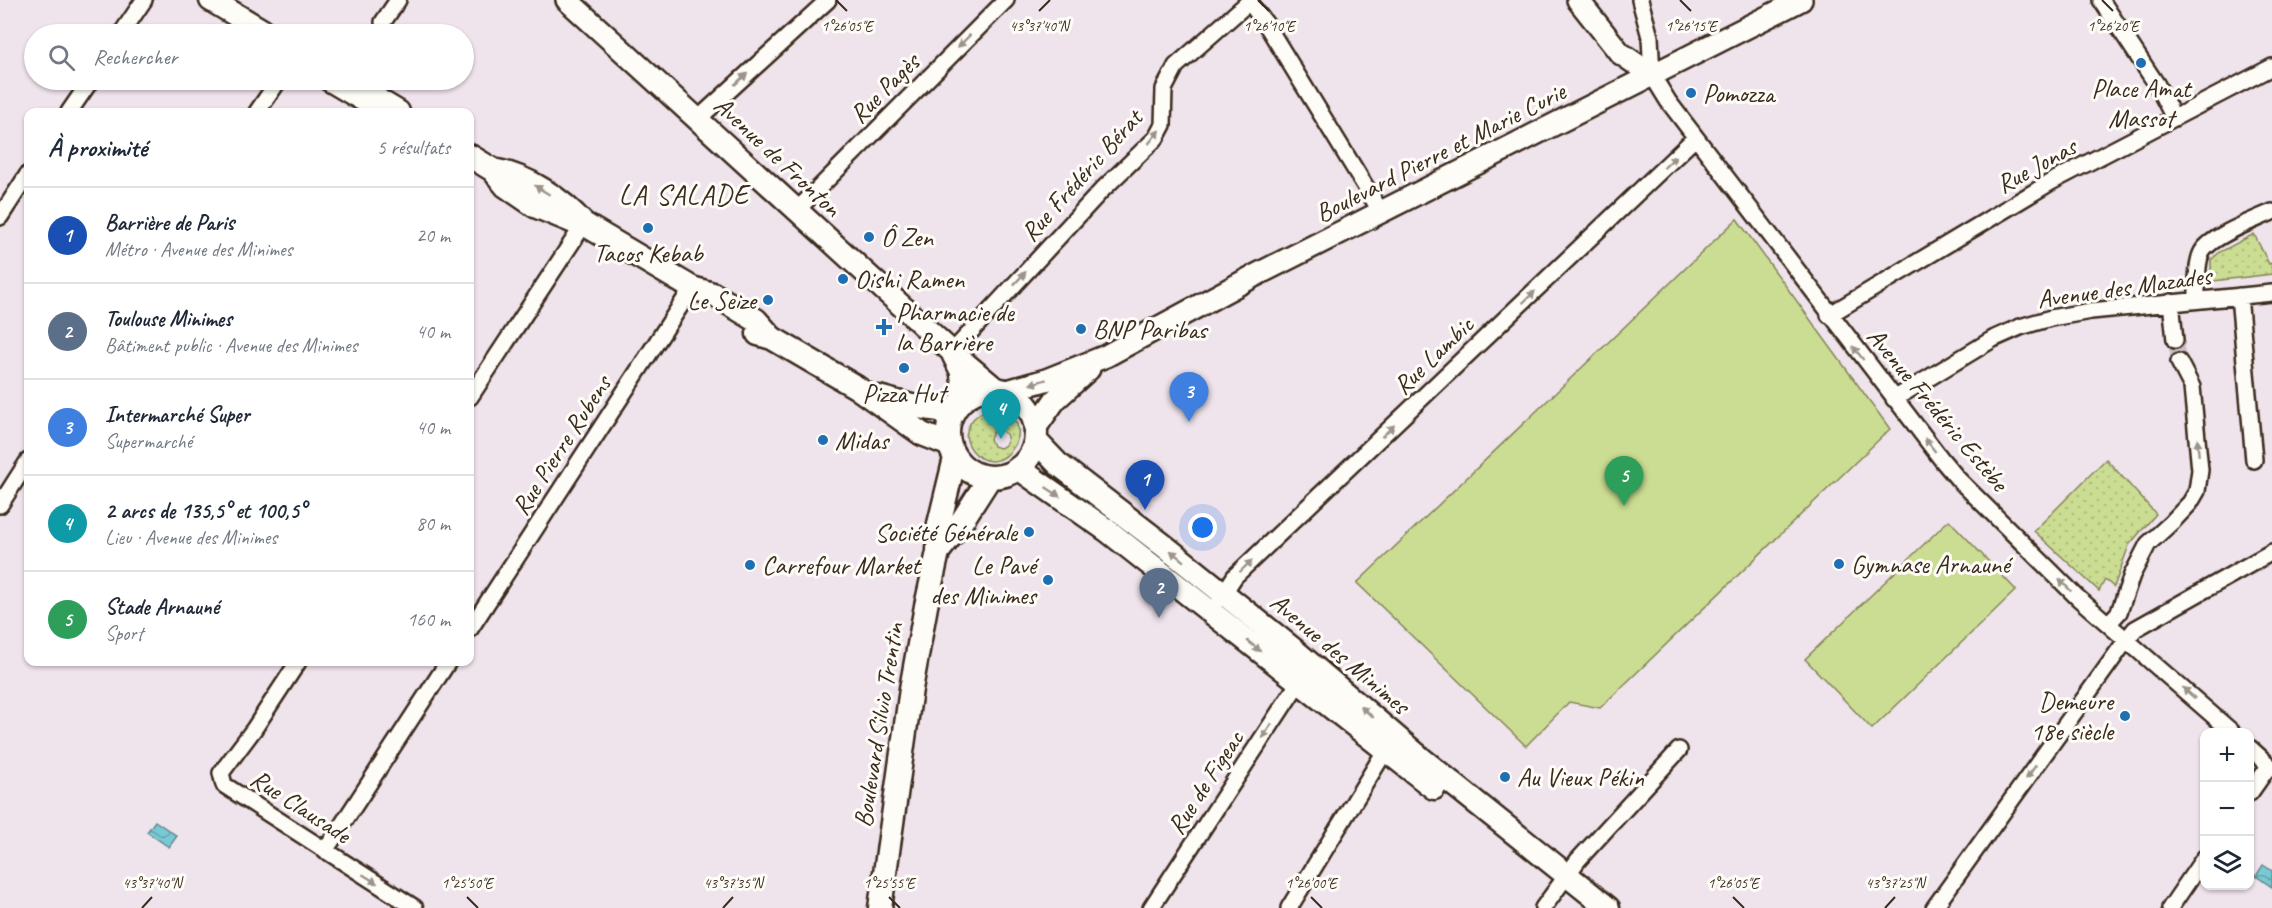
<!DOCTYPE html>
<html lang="fr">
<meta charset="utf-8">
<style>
body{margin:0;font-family:Caveat,sans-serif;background:#f6f6f7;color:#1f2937}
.controls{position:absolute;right:18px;bottom:18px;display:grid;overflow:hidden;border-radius:12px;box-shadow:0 2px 4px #0004}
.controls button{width:54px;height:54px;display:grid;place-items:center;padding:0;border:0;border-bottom:2px solid #e0e1e3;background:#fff;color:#1f2937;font:30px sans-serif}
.you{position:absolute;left:1203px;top:528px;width:21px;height:21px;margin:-15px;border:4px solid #fff;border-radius:50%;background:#1a73e8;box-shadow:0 0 0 9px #1a73e833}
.badge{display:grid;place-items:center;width:39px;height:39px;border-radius:50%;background:#1f6fb2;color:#fff;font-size:20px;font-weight:700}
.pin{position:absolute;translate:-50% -50px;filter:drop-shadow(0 2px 3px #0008)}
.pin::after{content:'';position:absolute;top:32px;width:21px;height:18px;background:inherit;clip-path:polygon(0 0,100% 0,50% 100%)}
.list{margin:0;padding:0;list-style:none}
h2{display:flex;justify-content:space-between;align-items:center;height:78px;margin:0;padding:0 24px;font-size:26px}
h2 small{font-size:20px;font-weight:400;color:#747a83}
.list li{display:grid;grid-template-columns:39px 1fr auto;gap:18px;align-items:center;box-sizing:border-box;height:96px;padding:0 24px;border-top:2px solid #e0e1e3}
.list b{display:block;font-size:22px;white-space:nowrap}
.list p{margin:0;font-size:20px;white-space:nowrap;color:#747a83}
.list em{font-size:20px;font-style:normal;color:#747a83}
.icon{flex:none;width:33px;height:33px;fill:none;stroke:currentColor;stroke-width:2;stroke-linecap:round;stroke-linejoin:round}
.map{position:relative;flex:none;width:2272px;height:908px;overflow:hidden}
.search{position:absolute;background:#fff;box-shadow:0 2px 4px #0004;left:24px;top:24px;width:450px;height:66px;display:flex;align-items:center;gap:15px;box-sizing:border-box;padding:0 21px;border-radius:33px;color:#747a83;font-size:22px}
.panel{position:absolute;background:#fff;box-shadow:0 2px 4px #0004;left:24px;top:108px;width:450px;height:558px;border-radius:12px}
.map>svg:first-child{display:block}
</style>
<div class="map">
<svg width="2272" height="908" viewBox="0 0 2272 908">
<defs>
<pattern id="green-dots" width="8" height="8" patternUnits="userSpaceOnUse" patternTransform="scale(1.5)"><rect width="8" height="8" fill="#cbdd92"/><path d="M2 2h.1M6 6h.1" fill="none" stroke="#afbe7d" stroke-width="1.8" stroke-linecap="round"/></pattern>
<pattern id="water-waves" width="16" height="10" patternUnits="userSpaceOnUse" patternTransform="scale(1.5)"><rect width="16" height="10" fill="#79c9d5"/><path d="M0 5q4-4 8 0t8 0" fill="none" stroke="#64a3ac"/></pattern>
</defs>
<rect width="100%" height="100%" fill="#efe3ec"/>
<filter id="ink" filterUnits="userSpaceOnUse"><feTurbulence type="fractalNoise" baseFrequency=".0167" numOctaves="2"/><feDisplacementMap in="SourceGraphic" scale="12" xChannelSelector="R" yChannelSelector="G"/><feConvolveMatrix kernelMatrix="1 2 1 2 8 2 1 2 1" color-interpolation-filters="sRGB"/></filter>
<g filter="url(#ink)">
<path fill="url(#green-dots)" stroke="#838458" stroke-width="1.5" fill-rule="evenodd" d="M2254 234 2269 264 2272 263V274L2213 281 2211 279V260L2220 252Z
M993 409C1047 416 1002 488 972 450 958 432 973 412 993 409ZM1000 430 1006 434C1009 441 1007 445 1000 448L993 446 990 439 993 432Z
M2106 459 2156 514 2129 545 2114 587 2105 580 2099 591 2034 531Z"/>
<path fill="#cbdd92" stroke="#838458" stroke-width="1.5" d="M1737 219 1890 429 1600 708 1569 702 1526 746 1357 583Z
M1949 520 2016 590 1872 729 1805 659Z"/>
<path fill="url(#water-waves)" stroke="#60898c" stroke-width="1.5" d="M155 821 177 836 169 847 147 832Z
M2263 865 2272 871V887L2256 876Z"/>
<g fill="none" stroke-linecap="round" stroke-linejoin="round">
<path stroke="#cbbec3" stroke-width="15" stroke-dasharray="15 8" stroke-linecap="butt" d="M2175 340 2179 362"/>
<defs>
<path id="street" d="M1640 0 1650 37 1652 75 1668 101 1942 460 1958 479 2077 597 2232 732
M2101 0 2157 85 2174 118
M1249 2 1266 24 1381 212
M383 22 398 0
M121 34 144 0
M69 112 91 80
M257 112 279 80
M698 119 828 0
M797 210 1006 0
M0 217 28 174
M2239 296 2254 460
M2197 300C2197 287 2196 263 2202 252 2211 236 2255 220 2272 212
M2171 302 2175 340
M1829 315 2051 182 2272 67
M952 352 1102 190 1156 138 1163 125 1164 89 1176 66 1251 0
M470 397 584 224
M1894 399 1993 339 2020 327 2051 318 2091 311 2272 293
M0 505 28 461
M1220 599 1235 576 1695 138
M2109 623 2119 612 2132 575 2148 544 2172 522 2190 503 2197 491 2200 470 2192 387 2179 362
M470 629 692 288
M298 662 254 729 221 773 224 785 415 908
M2250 748 2272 768
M2250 793 2269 766
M325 851 448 662
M1151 908 1299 682
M1289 908 1390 743
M1543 908 1578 860 1679 750
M1934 908 2127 639 2135 629 2272 552
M2170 908 2204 858"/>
<path id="secondary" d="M567 0 952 352 996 389
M1578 0 1620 53 1652 75
M953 355 961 371 965 399
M1007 391 1046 380 1106 356 1252 277 1801 0
M1036 427 1055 400 1089 369"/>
<path id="primary" d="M211 0 268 34
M330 80 362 99 370 100
M356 80 369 87 378 100 398 112
M470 156 493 170 506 186 535 206 574 222
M493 170C528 176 560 198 584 224L692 288 713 294 756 320 772 338
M758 334 772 338 856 387 922 434 950 445
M948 433a44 44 0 1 1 88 0a44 44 0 1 1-88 0Z
M879 397 912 406 953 412
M1036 441 1058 464 1163 545 1294 650 1423 760 1608 908
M1018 468 1108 531 1434 788
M938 552 958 527 990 477
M880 908 911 689 926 606 938 552 939 524 955 458"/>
</defs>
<use href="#street" stroke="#3b2a1e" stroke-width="20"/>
<use href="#secondary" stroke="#3b2a1e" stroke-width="26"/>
<use href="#primary" stroke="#3b2a1e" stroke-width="27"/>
<use href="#street" stroke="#fdfcf7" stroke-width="15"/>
<use href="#secondary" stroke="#fdfcf7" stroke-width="21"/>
<use href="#primary" stroke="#fdfcf7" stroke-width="22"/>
</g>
<defs><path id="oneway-solid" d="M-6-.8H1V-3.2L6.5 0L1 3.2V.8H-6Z" transform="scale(1.5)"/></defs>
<g fill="#9c938a">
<use href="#oneway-solid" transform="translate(964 41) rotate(135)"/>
<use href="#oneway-solid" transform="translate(741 79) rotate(-42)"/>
<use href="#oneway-solid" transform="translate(1154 137) rotate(-52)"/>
<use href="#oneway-solid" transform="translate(1670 162) rotate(-44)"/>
<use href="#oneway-solid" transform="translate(542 190) rotate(-148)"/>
<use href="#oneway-solid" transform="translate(1020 278) rotate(-47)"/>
<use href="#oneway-solid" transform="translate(1529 297) rotate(-44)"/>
<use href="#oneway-solid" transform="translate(1858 353) rotate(-128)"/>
<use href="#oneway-solid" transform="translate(1038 382) rotate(163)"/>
<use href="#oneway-solid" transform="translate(1388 431) rotate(-43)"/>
<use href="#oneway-solid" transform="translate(1930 445) rotate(-128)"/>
<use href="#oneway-solid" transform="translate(2198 447) rotate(-95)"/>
<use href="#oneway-solid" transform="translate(1053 492) rotate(34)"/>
<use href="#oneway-solid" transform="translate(1177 556) rotate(-141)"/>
<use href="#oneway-solid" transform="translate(1246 566) rotate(-44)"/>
<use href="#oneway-solid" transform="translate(2065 585) rotate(-135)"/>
<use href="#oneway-solid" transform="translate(1254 646) rotate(39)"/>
<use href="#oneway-solid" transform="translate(2189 693) rotate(-138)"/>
<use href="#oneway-solid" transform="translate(1367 712) rotate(-139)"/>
<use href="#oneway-solid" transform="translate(1267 731) rotate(123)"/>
<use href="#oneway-solid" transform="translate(2031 772) rotate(126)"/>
<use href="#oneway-solid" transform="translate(370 879) rotate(32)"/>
</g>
</g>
<path fill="none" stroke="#3b2a1e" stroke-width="2" d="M836 0 847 11M1258 0 1269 11M1680 0 1691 11M2102 0 2113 11M1039 11 1050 0M467 897 478 908M889 897 900 908M1311 897 1322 908M1733 897 1744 908M142 908 152 897M723 908 733 897M1885 908 1895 897"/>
<g fill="#1f6fb2" stroke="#fdfcf7" stroke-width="2">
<circle cx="2141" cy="63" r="6"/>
<circle cx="1691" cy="93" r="6"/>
<circle cx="648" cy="228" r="6"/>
<circle cx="869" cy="237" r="6"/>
<circle cx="843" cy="279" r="6"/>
<circle cx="768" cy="300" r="6"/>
<path d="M881 318h6v6h6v6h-6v6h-6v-6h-6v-6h6z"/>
<circle cx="1081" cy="329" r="6"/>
<circle cx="904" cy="368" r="6"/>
<circle cx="823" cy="440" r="6"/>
<circle cx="1029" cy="532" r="6"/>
<circle cx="1839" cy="564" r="6"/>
<circle cx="750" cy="565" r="6"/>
<circle cx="1048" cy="580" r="6"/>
<circle cx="2125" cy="716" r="6"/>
<circle cx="1505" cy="777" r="6"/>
</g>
<g text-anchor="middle" stroke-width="6" stroke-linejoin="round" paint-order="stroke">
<g font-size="26" fill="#3b2a1e" stroke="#fdfcf7">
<text transform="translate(884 88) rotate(-45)" y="9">Rue Pagès</text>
<text transform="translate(1440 152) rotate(-27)" y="9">Boulevard Pierre et Marie Curie</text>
<text transform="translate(778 156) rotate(43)" y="9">Avenue de Fronton</text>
<text transform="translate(2036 165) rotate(-29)" y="9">Rue Jonas</text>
<text transform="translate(1081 175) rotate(-48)" y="9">Rue Frédéric Bérat</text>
<text transform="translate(2124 287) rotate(-8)" y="9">Avenue des Mazades</text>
<text transform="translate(1433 355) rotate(-44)" y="9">Rue Lambic</text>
<text transform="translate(1938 409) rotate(50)" y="9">Avenue Frédéric Estèbe</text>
<text transform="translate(561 445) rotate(-57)" y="9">Rue Pierre Rubens</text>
<text transform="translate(1340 653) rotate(40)" y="9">Avenue des Minimes</text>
<text transform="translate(878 725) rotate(-81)" y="9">Boulevard Silvio Trentin</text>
<text transform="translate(1205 782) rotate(-57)" y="9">Rue de Figeac</text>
<text transform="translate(301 806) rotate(33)" y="9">Rue Clausade</text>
</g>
<g font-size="26" fill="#3b2a1e" stroke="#fdfcf7" text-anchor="start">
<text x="2141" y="97" text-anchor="middle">Place Amat<tspan x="2141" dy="30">Massot</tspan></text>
<text x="1703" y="102">Pomozza</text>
<text x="881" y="246">Ô Zen</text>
<text x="648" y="262" text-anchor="middle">Tacos Kebab</text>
<text x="855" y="288">Oishi Ramen</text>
<text x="756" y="309" text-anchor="end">Le Seize</text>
<text x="896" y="321">Pharmacie de<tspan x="896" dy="30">la Barrière</tspan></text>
<text x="1093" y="338">BNP Paribas</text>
<text x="904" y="402" text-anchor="middle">Pizza Hut</text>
<text x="835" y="449">Midas</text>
<text x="1017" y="541" text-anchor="end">Société Générale</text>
<text x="1851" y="573">Gymnase Arnauné</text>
<text x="762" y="574">Carrefour Market</text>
<text x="1036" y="574" text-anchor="end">Le Pavé<tspan x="1036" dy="30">des Minimes</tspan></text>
<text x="2113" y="710" text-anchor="end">Demeure<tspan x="2113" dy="30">18e siècle</tspan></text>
<text x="1517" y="786">Au Vieux Pékin</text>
</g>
<g font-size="28" letter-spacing="1.5" fill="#3b2a1e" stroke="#fdfcf7">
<text x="684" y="204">LA SALADE</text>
</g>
</g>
<g font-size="15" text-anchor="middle" fill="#3b2a1e" stroke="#fdfcf7" stroke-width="6" stroke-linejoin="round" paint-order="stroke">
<text x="1691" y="31">1°26'15"E</text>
<text x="2113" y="31">1°26'20"E</text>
<text x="847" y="31">1°26'05"E</text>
<text x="1039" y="31">43°37'40"N</text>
<text x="1269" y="31">1°26'10"E</text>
<text x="152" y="888">43°37'40"N</text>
<text x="733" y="888">43°37'35"N</text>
<text x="467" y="888">1°25'50"E</text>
<text x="889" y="888">1°25'55"E</text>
<text x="1311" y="888">1°26'00"E</text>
<text x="1733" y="888">1°26'05"E</text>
<text x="1895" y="888">43°37'25"N</text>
</g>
</svg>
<div class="controls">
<button>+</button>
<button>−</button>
<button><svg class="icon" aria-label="layers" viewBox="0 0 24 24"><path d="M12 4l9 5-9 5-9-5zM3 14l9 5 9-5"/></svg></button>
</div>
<div class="you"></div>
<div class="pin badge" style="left:1145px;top:510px;background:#1a4fb4">1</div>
<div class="pin badge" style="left:1159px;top:618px;background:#5c6f8a">2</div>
<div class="pin badge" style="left:1189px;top:422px;background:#3f7fe0">3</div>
<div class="pin badge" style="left:1001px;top:439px;background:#0f9aa8">4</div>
<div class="pin badge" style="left:1624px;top:506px;background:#2e9e5b">5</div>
<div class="search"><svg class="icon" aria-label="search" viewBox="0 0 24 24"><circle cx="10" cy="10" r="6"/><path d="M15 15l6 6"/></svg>Rechercher</div>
<section class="panel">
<h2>À proximité<small>5 résultats</small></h2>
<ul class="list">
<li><span class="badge" style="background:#1a4fb4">1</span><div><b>Barrière de Paris</b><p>Métro · Avenue des Minimes</p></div><em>20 m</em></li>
<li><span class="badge" style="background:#5c6f8a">2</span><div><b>Toulouse Minimes</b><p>Bâtiment public · Avenue des Minimes</p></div><em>40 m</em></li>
<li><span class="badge" style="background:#3f7fe0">3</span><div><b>Intermarché Super</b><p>Supermarché</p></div><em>40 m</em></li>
<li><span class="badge" style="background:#0f9aa8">4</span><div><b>2 arcs de 135,5° et 100,5°</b><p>Lieu · Avenue des Minimes</p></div><em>80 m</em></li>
<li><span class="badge" style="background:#2e9e5b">5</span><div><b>Stade Arnauné</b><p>Sport</p></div><em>160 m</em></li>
</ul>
</section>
</div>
